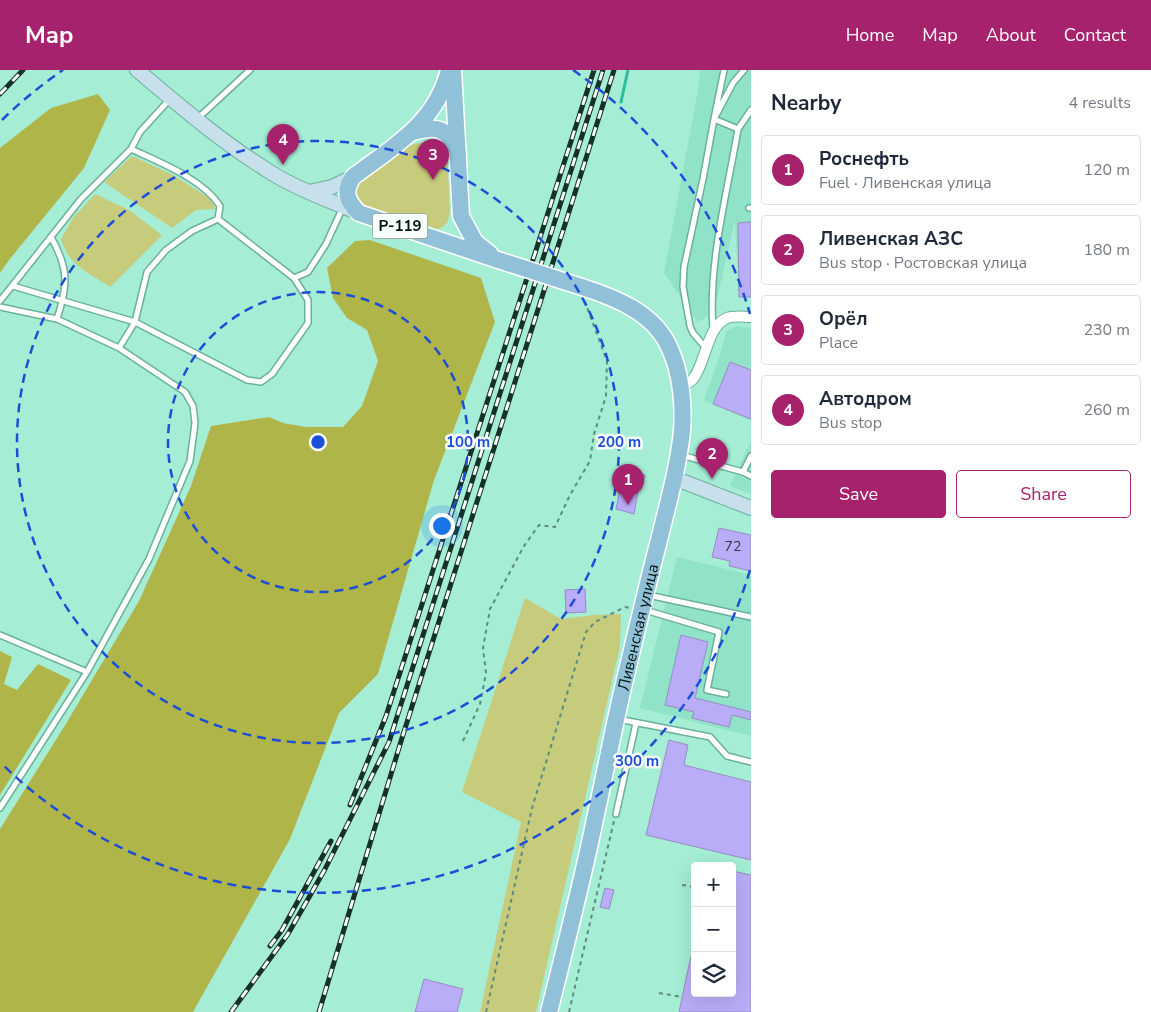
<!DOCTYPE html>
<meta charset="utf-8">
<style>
body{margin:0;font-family:"Nunito Sans",sans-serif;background:#f2f2f3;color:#1f2937}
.controls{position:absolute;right:15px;bottom:15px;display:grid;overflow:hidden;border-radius:5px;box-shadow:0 5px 20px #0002}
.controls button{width:45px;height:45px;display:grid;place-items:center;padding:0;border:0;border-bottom:1px solid #e0e1e3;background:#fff;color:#1f2937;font:25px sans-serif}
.you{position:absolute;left:441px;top:455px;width:18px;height:18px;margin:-12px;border:4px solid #fff;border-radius:50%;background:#1a73e8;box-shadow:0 0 0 8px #1a73e833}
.badge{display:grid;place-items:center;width:32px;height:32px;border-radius:50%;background:#a7226d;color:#fff;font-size:16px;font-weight:700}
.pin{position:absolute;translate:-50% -41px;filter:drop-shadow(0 1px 2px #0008)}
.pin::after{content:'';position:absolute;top:26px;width:18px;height:15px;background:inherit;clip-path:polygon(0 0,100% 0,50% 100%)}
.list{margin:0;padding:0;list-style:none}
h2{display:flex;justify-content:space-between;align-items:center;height:65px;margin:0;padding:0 20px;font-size:21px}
h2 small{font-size:16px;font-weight:400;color:#747a83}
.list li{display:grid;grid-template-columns:32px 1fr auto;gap:15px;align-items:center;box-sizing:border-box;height:70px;margin:0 10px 10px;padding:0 10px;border:1px solid #e0e1e3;border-radius:5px}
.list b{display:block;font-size:19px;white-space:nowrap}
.list p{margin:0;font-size:16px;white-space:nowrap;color:#747a83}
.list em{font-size:16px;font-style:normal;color:#747a83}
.actions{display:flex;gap:10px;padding:15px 20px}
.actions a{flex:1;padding:11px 0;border:1px solid #a7226d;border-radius:5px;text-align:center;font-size:18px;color:#a7226d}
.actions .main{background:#a7226d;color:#fff}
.icon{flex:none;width:28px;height:28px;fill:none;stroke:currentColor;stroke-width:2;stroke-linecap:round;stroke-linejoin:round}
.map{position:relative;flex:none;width:751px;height:942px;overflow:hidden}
header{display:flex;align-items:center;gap:30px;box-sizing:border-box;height:70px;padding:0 25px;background:#a7226d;color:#fff}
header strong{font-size:24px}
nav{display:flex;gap:28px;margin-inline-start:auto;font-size:18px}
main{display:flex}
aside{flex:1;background:#fff}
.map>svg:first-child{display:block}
</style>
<header>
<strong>Map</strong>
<nav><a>Home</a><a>Map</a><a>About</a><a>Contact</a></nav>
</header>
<main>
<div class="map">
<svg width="751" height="942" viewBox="0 0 751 942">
<rect width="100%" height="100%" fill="#a5edd5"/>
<path fill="#90e2c8" d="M700 0H751V227H739L735 150 714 242 698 252 664 203 698 20Z
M736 256 751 258V351L704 330 719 288 726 262Z
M751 371V424L730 416Z
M677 487 751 505V666L640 638Z"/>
<path fill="#c7cc7d" d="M424 72C434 73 440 75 447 82L450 141C449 154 443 160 429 160L370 139C357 133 354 128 357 114L407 76Z
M132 86 173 105 209 128 216 139 196 140 172 158 104 112Z
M95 124 129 140 162 165 110 217C88 202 69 196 61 169L73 148Z
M525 528 561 549 594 545 621 544 620 576 536 942H480L521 752 462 722Z"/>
<path fill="#b0b54a" d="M98 24 110 40 84 98 9 190 0 203V78L51 38Z
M370 170 481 208 495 252 434 410 378 604 339 643 290 769 193 942H0V759L64 657 139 531 191 416 211 356 269 347 283 353 306 357H343L362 336 378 291 367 260 347 248 333 228 327 198 355 171Z
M0 581 12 587 4 614 17 620 38 594 71 610 0 725Z"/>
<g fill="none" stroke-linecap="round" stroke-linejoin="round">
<path stroke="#2cbf9b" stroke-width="3" d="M621 32 628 0"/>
</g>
<path fill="#baadf7" stroke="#968dc2" d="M751 152V227H739L738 153Z
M730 292 751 300V349L713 334Z
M624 400 645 405 642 416H639L634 444 616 439Z
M719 458 751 465V501L729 496 730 491 712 487Z
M585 519 586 542 566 543 565 520Z
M681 565 708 572 695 628 751 642V650L732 645 729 657 692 648 694 642 665 635Z
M669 670 688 675 684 695 751 712V790L646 765Z
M732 801 751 805V942H679L691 886H695V923H732Z
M605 818 614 820 609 839 600 837Z
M424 909 463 919 457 942H415Z"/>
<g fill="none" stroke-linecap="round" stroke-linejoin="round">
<defs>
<path id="lane" d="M724 0 714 49 738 59
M197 49 250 0
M131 79C159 92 203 109 220 136L218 149
M749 138H751
M51 167C69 199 68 215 57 249
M294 208 308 202 326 174 343 137
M0 231 81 129 131 79 140 62 170 29
M0 237 57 249 119 278
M713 259C708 193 727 124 738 59L751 40
M706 278 693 263 690 256 683 217 684 197 703 109 714 49 733 13 744 0
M681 385 743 402 751 386
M743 402 751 406
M648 525 751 547
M645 540 719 562 707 620 726 624
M0 565 87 602
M618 649 710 667 727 686 751 692
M0 738 87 602 149 489 190 391 195 353 193 336 185 322 119 278 135 252 147 202 166 180 192 161 218 149 294 208 308 230V253L272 304 261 312 247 310 135 252 13 216
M616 744 636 653"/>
<path id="street" d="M680 317C685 315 690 313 693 309 706 293 707 256 727 248 735 245 743 247 751 247"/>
<path id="secondary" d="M137 0C181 37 225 75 275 105 301 121 331 131 359 143
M309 122 332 117 353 107
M674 408 751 438"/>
<g id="primary">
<path d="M449 0C436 53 394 76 353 107 343 122 347 131 359 143L498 190"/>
<path d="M453 0 461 146 475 172 490 184"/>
<path d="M413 62C439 55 447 58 458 83"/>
<path id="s1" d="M549 942C565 878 582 813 595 749 606 699 615 650 627 601 637 559 647 516 658 474 667 437 678 399 682 361 684 335 681 303 670 279 655 243 616 228 582 217"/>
</g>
</defs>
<use href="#lane" stroke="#6ab09a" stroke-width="8"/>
<use href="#street" stroke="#6ab09a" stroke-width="12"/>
<use href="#secondary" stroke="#6ab09a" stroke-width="16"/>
<use href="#primary" stroke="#fff" stroke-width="19"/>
<path stroke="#5c8c7c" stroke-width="2" stroke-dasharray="4 4" stroke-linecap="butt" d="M463 671 480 634 486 603 483 578 490 539 524 476 539 455 555 457 570 425 590 391 594 364 606 326 607 291 585 232
M682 815 695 817
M659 923 682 927
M486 942 532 738 586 562 595 552 625 537 630 538
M569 942 614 751"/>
<use href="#lane" stroke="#fff" stroke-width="5"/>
<use href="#street" stroke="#fff" stroke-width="10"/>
<use href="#secondary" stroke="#c8e0ec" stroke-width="14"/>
<use href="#primary" stroke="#90c1d8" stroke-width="16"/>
<defs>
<path id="rail" d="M0 24 23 0
M350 735 386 646 594 0
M270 876 282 860 331 771
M231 942 288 864 324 801 389 672 603 0
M319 942 402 668 614 0"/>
</defs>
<use href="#rail" stroke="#163127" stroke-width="5"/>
<use href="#rail" stroke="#f7fefb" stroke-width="3" stroke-dasharray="9" stroke-linecap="butt"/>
<defs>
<path id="primary-bridge" d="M498 190 582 217"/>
</defs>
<use href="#primary-bridge" stroke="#fff" stroke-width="19" stroke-linecap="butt"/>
<use href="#primary-bridge" stroke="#90c1d8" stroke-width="16"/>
</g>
<g fill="none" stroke="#1d4ed8" stroke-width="2.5" stroke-dasharray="9 6">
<circle cx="318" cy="372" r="150"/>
<circle cx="318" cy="372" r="301"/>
<path d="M750 500A451 451 0 0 1 2 694M2 50A451 451 0 0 1 63 0M573 0A451 451 0 0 1 750 244"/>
</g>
<g text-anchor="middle" stroke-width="5" stroke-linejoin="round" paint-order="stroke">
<g font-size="14" fill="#2e3a47">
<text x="733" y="481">72</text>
</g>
<rect fill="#f7fefb" stroke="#4a5a54" stroke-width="1" x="372.5" y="143.5" width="55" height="25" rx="4"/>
<g font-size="15" font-weight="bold" fill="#00130c">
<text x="400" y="161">Р-119</text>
</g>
<g font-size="16" fill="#00130c" stroke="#f7fefb">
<text dy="6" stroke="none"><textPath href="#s1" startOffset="395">Ливенская улица</textPath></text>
</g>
</g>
<circle cx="318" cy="372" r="8" fill="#1d4ed8" stroke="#f7fefb" stroke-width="2.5"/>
<g font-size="15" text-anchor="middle" font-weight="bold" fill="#1d4ed8" stroke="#f7fefb" stroke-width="5" stroke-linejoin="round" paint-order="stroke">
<text x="468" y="377">100 m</text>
<text x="619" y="377">200 m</text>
<text x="637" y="696">300 m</text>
</g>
</svg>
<div class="controls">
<button>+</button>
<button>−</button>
<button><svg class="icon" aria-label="layers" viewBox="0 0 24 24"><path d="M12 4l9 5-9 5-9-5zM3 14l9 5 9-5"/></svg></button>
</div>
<div class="you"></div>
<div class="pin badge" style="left:628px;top:435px">1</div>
<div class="pin badge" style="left:712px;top:409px">2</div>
<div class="pin badge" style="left:433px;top:110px">3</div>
<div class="pin badge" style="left:283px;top:95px">4</div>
</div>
<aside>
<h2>Nearby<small>4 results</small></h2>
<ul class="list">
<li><span class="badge">1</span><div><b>Роснефть</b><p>Fuel · Ливенская улица</p></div><em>120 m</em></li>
<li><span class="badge">2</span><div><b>Ливенская АЗС</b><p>Bus stop · Ростовская улица</p></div><em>180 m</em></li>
<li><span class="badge">3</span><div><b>Орёл</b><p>Place</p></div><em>230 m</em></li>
<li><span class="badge">4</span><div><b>Автодром</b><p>Bus stop</p></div><em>260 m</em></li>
</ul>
<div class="actions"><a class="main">Save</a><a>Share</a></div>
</aside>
</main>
